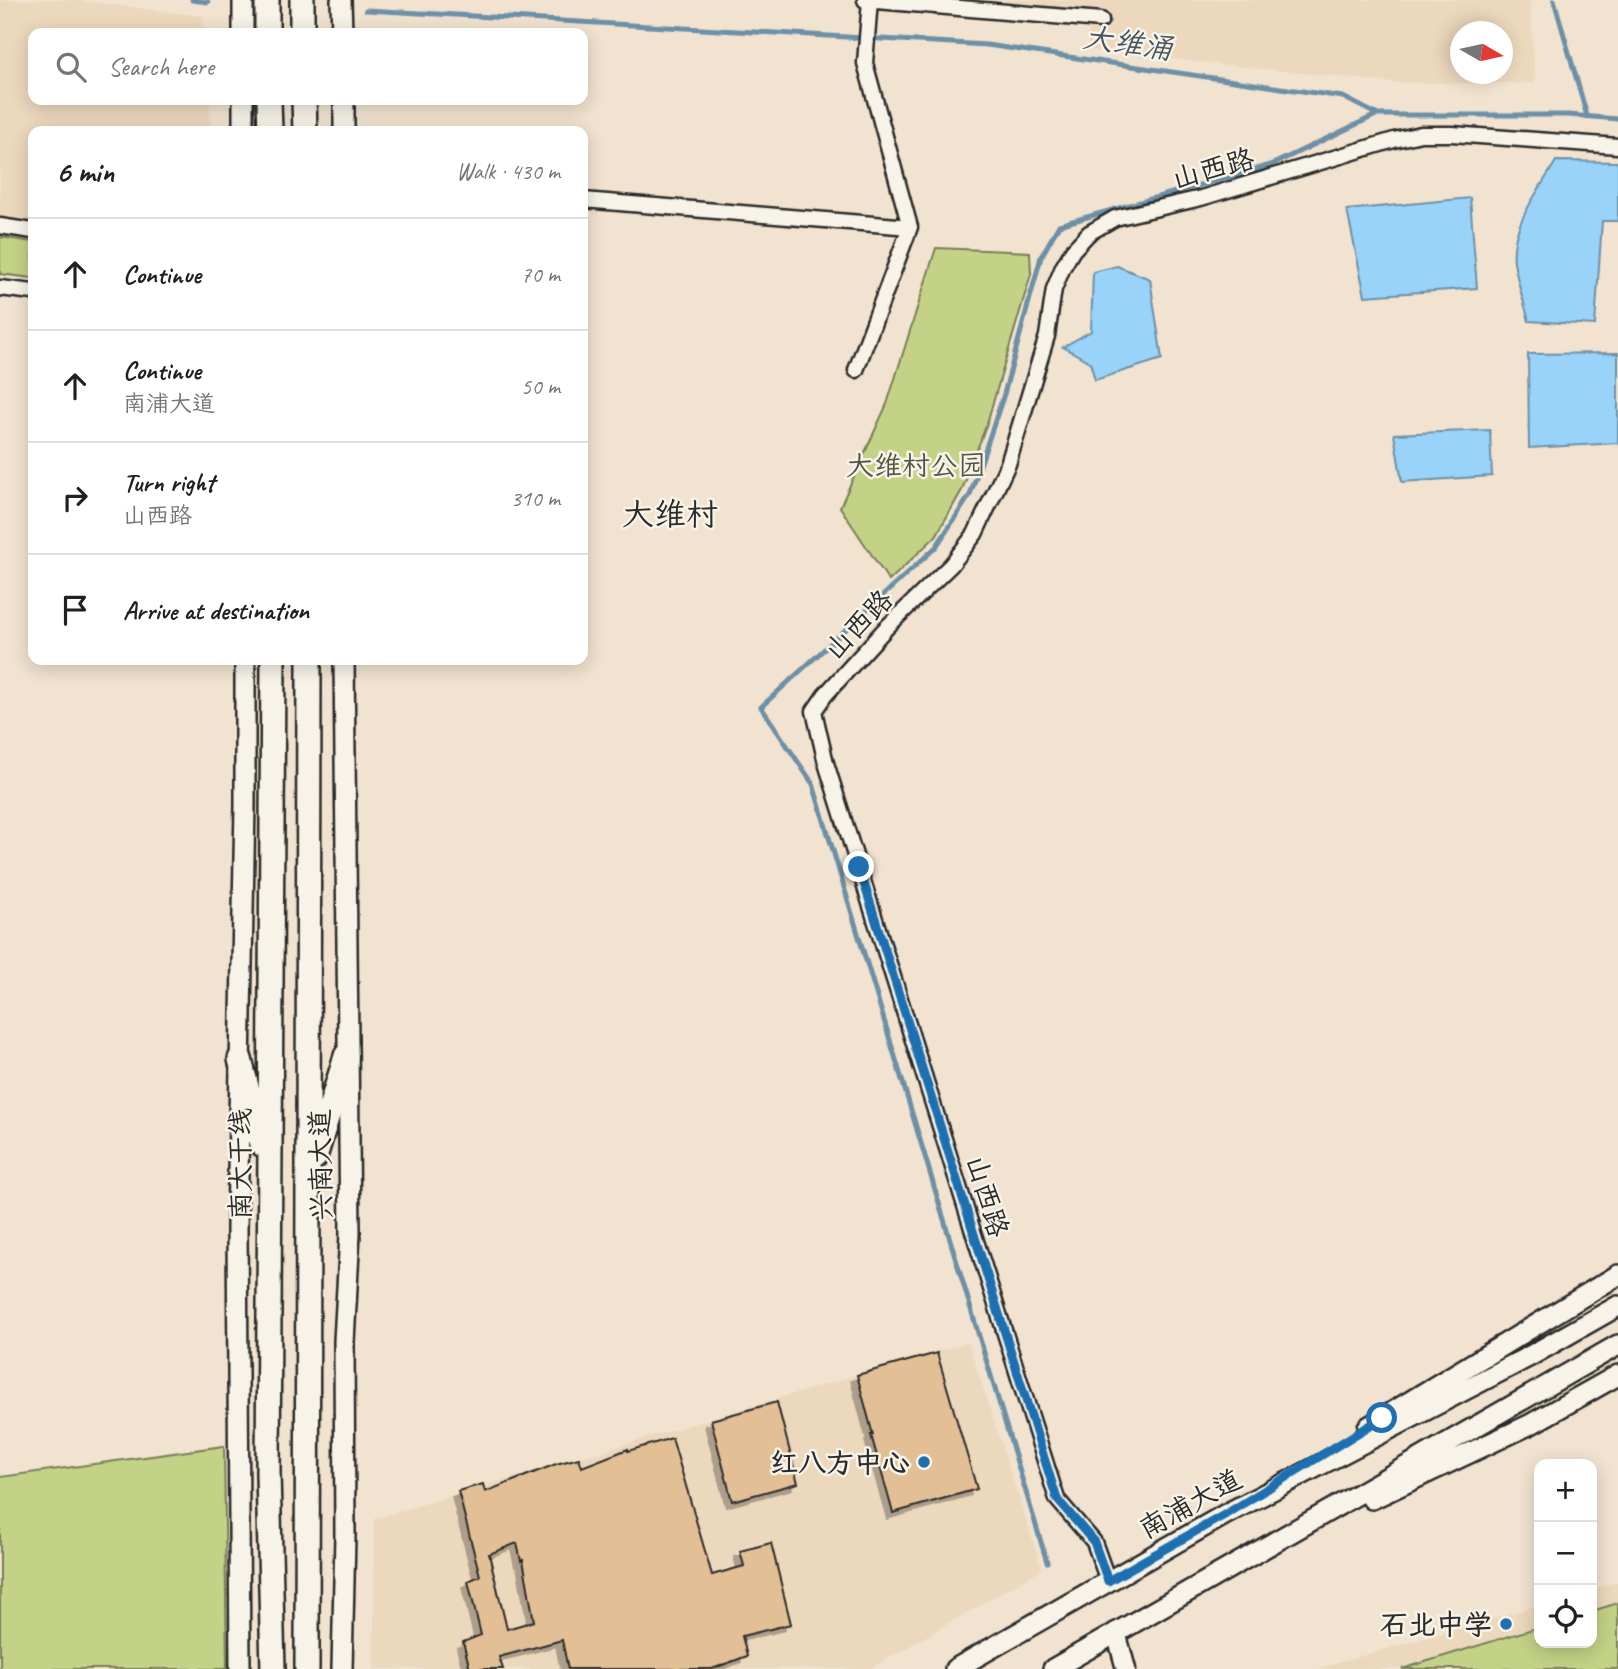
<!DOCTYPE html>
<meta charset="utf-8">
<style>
body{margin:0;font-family:Caveat,"LXGW WenKai TC",sans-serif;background:#f2f2f2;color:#202124}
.controls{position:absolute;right:21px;bottom:21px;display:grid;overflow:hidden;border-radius:14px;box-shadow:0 4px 18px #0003}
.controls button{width:63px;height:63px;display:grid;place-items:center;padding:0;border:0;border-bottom:2px solid #e0e0e0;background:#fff;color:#202124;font:35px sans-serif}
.compass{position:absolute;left:1450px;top:21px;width:63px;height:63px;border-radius:50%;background:#fff;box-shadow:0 4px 18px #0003;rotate:99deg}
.stop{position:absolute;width:21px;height:21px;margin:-16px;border:5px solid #1f6fb2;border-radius:50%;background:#fff}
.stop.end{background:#1f6fb2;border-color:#fff;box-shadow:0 2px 7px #0008}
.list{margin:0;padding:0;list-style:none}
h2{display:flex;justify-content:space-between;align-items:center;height:91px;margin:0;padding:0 28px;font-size:30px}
h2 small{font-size:23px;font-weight:400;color:#757577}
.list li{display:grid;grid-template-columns:46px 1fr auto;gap:21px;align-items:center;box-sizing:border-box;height:112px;padding:0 28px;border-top:2px solid #e0e0e0}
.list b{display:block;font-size:26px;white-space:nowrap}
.list p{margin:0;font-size:23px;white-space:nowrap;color:#757577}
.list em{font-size:23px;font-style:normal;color:#757577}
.icon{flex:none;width:38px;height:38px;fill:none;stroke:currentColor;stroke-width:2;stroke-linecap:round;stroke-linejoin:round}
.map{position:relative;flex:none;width:1618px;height:1669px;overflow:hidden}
.search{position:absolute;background:#fff;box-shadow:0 4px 18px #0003;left:28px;top:28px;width:560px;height:77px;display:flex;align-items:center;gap:18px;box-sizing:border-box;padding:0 24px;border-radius:14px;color:#757577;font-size:26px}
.panel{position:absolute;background:#fff;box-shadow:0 4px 18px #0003;left:28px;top:126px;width:560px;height:539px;border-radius:14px}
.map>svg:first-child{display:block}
</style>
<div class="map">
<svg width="1618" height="1669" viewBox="0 0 1618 1669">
<defs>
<filter id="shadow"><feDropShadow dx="-6" dy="6" stdDeviation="0" flood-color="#0004"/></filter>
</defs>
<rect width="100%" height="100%" fill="#f1e3cf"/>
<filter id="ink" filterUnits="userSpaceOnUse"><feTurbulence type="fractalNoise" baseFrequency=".0143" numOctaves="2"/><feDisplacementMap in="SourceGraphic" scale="14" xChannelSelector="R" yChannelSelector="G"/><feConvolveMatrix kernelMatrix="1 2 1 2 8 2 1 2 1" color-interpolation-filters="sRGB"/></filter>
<g filter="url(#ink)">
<path fill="#ecd8bd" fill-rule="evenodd" d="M0 0H72L202 16 204 33H33V100H209L212 131H33V222L0 218Z
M998 0H1530L1535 83H1395L1088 50 1089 12ZM1460 32H1502V74H1460Z
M968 1342 1042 1569 870 1669H374V1519Z
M1618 1582V1669H1317L1539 1605V1643H1592V1590Z"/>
<path fill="#c3d286" stroke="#777e58" stroke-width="2" d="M0 237 33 242V278L0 274Z
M936 248 1030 252 1031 274 987 423 962 490 936 536 889 581 840 507 887 404Z
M224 1446 227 1669H0V1477Z
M1618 1603V1669H1402L1539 1627V1643H1592V1611Z"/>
<path fill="#99d3f9" stroke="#6d90a7" stroke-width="2" d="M1556 161 1618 162V221H1602L1595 325 1529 321C1524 302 1517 281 1514 262 1510 225 1539 191 1556 161Z
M1470 198 1477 288 1365 296 1347 210Z
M1117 266 1150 279 1162 359 1095 380 1090 362 1063 347 1091 331 1093 272Z
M1618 353V443L1529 448 1528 354Z
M1490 430 1492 476 1402 482 1394 434Z"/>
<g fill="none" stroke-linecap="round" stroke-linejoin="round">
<path stroke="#6d90a7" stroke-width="5" d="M192 0 208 2
M1554 0 1587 116
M366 10 987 45 1343 97 1376 114
M1047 1562 813 784 761 707 936 547 970 495 1004 394 1041 257 1059 225 1271 165 1376 115H1568L1618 119"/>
</g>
<path fill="#e2bf94" stroke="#2b2b2b" stroke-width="2" fill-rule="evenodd" filter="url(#shadow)" d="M937 1353 977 1489 893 1513 871 1435H873L857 1375Z
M777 1402 798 1483 732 1501 711 1420Z
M672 1438 712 1575 744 1566 740 1551 771 1543 791 1624 742 1636 747 1656 712 1669H568L562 1640 499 1657 503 1669H470L463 1642 481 1635 468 1581 480 1576 458 1491 483 1484 485 1492 556 1464 579 1458 582 1467 628 1449V1451ZM517 1543 521 1561 523 1560 534 1621 507 1629 489 1554Z"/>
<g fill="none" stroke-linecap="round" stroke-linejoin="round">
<defs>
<path id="minor" d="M865 0 1101 20
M583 200 910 227
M0 226 33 231
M0 288 33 292
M856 370 910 227 865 63 870 0
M1108 1581 1094 1542 1057 1499 826 763 814 711 825 695 886 628 951 565 975 534 1008 464 1047 336 1054 289 1063 267 1073 250 1089 233 1115 218 1201 198 1394 140 1421 134H1452L1618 146"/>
<path id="tertiary" d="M1116 1632 1126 1669"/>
<path id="secondary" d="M341 0 342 33
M243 33V0
M344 100V131
M243 131V100
M1368 1427 1618 1275
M1372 1499 1531 1424 1618 1375
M240 1669 237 1227 245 805V660
M342 1669 345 1536 344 1341 350 1234 344 660
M955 1669 1226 1514 1530 1356 1618 1306
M1053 1669 1618 1345"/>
<path id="trunk" d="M267 0V33
M302 33V0
M269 100 270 131
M304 100 305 131
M240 1059 261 1144
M315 1157 346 1056
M273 1669 268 1473 273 660
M307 1669 309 660"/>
</defs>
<use href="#minor" stroke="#2b2b2b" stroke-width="19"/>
<use href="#tertiary" stroke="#2b2b2b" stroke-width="23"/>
<use href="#secondary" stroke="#2b2b2b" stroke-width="24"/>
<use href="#trunk" stroke="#2b2b2b" stroke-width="28"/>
<use href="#minor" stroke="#f7f3e8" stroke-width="14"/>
<use href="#tertiary" stroke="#f7f3e8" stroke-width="18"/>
<use href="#secondary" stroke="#f7f3e8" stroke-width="19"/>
<use href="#trunk" stroke="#f7f3e8" stroke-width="23"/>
</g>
</g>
<g fill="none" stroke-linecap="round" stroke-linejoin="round" filter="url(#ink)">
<path stroke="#1f6fb2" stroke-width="9" d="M859 867 1057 1499 1094 1542 1108 1581 1226 1514 1382 1418"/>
</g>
<g fill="#1f6fb2" stroke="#f7f3e8" stroke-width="2.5">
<circle cx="924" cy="1462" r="7"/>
<circle cx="1506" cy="1624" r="7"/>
</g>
<g text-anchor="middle" stroke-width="5" stroke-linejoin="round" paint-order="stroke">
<g font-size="28" fill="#2b2b2b" stroke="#f7f3e8">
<text transform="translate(1213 168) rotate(-15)" y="10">山西路</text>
<text transform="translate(858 624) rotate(-46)" y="10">山西路</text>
<text transform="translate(240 1164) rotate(-90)" y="10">南大干线</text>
<text transform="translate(320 1165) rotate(-91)" y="10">兴南大道</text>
<text transform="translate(988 1196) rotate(73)" y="10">山西路</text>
<text transform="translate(1190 1503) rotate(-29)" y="10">南浦大道</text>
</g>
<g font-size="28" fill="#515542" stroke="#f7f3e8">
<text x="916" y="475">大维村公园</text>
</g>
<g font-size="28" font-weight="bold" fill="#2b2b2b" stroke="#f7f3e8" text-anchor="end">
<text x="910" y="1472">红八方中心</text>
<text x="1492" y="1634">石北中学</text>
</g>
<g font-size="30" font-style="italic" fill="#46555e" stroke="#f7f3e8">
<text transform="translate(1128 43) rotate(8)" y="10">大维涌</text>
</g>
<g font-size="32" fill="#2b2b2b" stroke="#f7f3e8">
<text x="670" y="525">大维村</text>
</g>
</g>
</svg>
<div class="controls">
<button>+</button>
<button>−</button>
<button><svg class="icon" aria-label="locate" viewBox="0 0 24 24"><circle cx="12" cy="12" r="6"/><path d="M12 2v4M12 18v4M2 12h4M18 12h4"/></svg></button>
</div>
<svg class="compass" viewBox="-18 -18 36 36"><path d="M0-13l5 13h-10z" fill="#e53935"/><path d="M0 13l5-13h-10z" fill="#757577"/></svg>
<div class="stop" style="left:1382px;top:1418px"></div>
<div class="stop end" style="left:859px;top:867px"></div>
<div class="search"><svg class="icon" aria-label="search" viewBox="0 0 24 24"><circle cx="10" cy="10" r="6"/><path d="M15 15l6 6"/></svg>Search here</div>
<section class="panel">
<h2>6 min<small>Walk · 430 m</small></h2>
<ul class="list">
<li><svg class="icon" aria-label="ahead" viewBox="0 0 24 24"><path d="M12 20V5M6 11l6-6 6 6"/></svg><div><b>Continue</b></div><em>70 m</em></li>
<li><svg class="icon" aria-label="ahead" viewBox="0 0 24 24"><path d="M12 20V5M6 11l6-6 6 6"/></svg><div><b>Continue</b><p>南浦大道</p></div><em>50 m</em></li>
<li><svg class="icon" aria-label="right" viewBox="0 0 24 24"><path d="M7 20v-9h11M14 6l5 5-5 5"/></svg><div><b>Turn right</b><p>山西路</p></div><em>310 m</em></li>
<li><svg class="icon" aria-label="arrive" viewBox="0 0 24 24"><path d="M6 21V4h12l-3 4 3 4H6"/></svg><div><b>Arrive at destination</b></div></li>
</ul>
</section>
</div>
